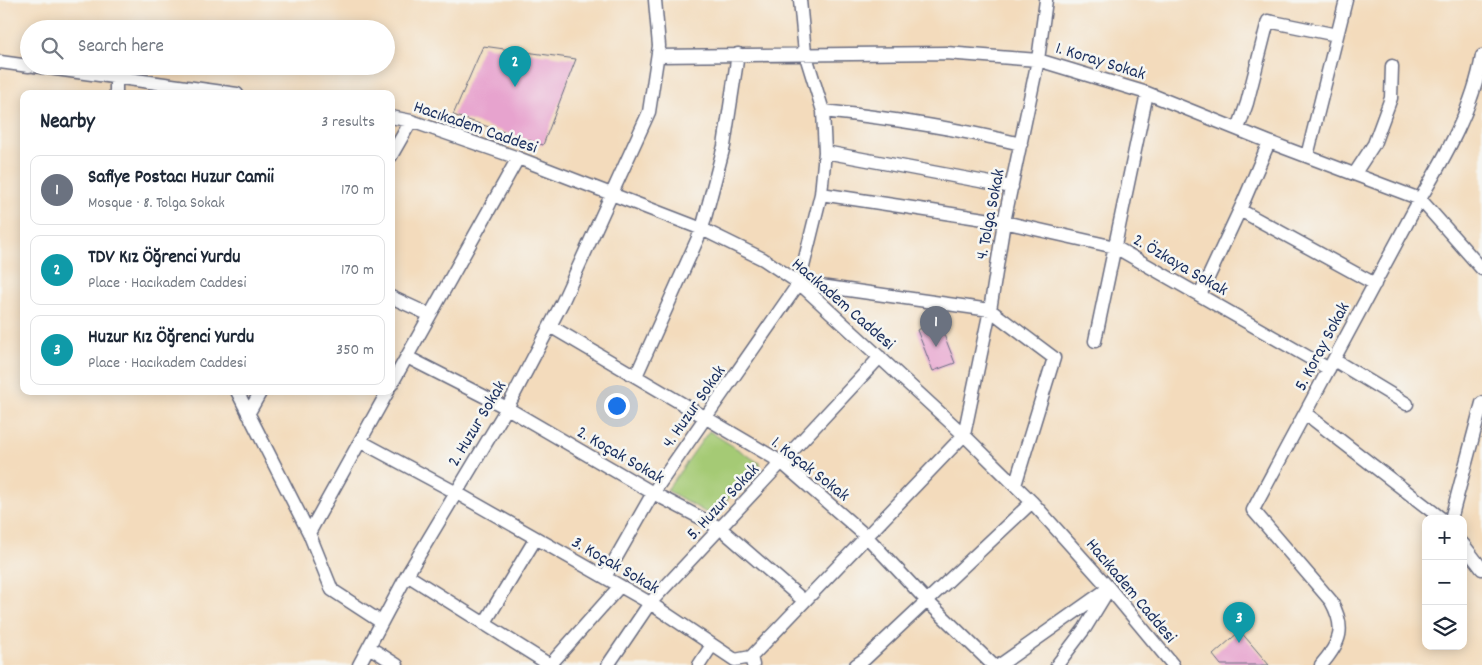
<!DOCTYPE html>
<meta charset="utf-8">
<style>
body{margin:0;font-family:Dekko,sans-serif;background:#f2f2f3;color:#1f2937}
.controls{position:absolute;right:15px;bottom:15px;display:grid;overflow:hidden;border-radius:10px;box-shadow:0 2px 12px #0003}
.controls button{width:45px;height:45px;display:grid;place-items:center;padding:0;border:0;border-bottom:1px solid #e0e1e3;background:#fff;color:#1f2937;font:25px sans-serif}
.you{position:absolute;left:616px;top:405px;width:18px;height:18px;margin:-12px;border:4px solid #fff;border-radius:50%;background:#1a73e8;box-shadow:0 0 0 8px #1a73e833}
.badge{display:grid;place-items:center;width:32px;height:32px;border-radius:50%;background:#ea580c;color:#fff;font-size:16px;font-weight:700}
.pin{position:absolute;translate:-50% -41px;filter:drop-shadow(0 1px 2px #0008)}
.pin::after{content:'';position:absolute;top:26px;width:18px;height:15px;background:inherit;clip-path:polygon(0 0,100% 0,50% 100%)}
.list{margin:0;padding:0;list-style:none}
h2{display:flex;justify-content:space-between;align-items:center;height:65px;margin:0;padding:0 20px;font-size:21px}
h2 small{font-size:16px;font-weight:400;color:#747a83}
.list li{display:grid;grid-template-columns:32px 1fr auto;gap:15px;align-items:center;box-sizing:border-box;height:70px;margin:0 10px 10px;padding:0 10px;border:1px solid #e0e1e3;border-radius:10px}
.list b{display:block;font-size:19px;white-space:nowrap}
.list p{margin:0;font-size:16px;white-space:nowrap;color:#747a83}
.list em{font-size:16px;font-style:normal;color:#747a83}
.icon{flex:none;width:28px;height:28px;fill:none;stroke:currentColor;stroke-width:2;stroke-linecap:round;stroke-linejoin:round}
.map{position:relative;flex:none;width:1482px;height:665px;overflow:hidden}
.search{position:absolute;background:#fff;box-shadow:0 2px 12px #0003;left:20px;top:20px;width:375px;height:55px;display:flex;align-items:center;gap:12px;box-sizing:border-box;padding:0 18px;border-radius:28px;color:#747a83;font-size:19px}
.panel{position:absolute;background:#fff;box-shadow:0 2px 12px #0003;left:20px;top:90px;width:375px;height:305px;border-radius:10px}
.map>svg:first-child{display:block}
</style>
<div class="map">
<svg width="1482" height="665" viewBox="0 0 1482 665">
<rect width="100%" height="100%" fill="#f6f6f2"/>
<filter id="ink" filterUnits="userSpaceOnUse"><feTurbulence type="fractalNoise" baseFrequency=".02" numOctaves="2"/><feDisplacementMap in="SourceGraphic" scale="10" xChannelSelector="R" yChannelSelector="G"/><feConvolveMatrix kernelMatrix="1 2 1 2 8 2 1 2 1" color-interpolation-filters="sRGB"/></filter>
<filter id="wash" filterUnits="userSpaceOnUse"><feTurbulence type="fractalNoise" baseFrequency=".0096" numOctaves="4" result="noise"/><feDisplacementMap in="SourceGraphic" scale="20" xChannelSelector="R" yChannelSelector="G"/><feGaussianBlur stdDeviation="1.12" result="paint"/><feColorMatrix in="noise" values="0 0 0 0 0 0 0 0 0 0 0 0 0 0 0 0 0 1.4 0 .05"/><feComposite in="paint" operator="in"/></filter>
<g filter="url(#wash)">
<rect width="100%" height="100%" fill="#f3dbbc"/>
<path fill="#a5ca75" stroke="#607c6a" d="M709 431 761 464 712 516 667 490Z"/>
<g id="blocks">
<path fill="#e7a3ce" d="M483 46 576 59 543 145 453 115Z
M939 322 955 363 933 371 917 330Z
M1240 631 1269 665H1221L1213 655Z"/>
</g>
</g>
<g filter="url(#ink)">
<use href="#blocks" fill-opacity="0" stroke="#676b7f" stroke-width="1"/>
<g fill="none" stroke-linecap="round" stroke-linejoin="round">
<defs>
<path id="minor" d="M658 56 946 53 1038 60 1147 93 1269 142 1420 199 1482 269
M0 62 29 66
M34 66 237 94
M116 77V94
M823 111C890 118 955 128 1021 144
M391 117 411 121 518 158 702 229 763 259 799 283 964 435 1032 502 1109 588 1173 665
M1238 129 1247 103 1268 21 1337 35
M825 152 1012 187
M391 156 411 121
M1307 156 1346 0
M1355 173 1374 144 1391 98 1392 66
M821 194 1004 222 1115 247 1329 369
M1240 210 1375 284
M799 283 990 310 1054 358 1015 485
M1200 295 1243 203 1269 142
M391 297 430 315
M550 326 781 462 866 536 927 601 993 665
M1095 341 1147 93
M407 357 507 408 653 493 720 528 803 600
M1334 360 1407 404
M636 376 702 229 724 146 738 54
M391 385 518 158
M237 391 309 533 332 590 381 622
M1305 413 1442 519
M248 414 261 391
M360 441 455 492 650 603 735 660 751 657 753 665
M1451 519 1482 403
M309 533 388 391
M1463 544 1482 569
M407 575 550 665
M605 577 653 493 799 283 821 194 825 152 823 111 805 53 800 0
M484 624 536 538
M369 647 397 665
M751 657 964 435 990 310 1004 222 1038 60 1046 0
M359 665 407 575 507 408 562 303 649 112 659 46 655 0
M550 665 620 586
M608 665 650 603 880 357
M699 665 712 645
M856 665 865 659 1032 502
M1000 665 1109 588
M1057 665 1085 628 1107 592
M1321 665C1341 642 1346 628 1331 601L1253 510 1420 199C1446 155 1474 106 1482 56"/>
</defs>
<use href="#minor" stroke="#676b7f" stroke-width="15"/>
<use href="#minor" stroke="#fff" stroke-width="12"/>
</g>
</g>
<g text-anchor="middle" stroke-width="5" stroke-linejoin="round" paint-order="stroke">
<g font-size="18" fill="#1b2f5e" stroke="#f6f6f2">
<text transform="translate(1101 60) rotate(17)" y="6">1. Koray Sokak</text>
<text transform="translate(476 126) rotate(19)" y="6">Hacıkadem Caddesi</text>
<text transform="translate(989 214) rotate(-79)" y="6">4. Tolga Sokak</text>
<text transform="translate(1181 264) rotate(30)" y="6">2. Özkaya Sokak</text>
<text transform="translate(844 303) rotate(41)" y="6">Hacıkadem Caddesi</text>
<text transform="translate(1321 346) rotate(-62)" y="6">5. Koray Sokak</text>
<text transform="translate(693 406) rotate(-55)" y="6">4. Huzur Sokak</text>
<text transform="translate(476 423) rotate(-59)" y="6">2. Huzur Sokak</text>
<text transform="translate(621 454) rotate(30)" y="6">2. Koçak Sokak</text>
<text transform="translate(811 468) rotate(38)" y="6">1. Koçak Sokak</text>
<text transform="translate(722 501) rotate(-47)" y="6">5. Huzur Sokak</text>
<text transform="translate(616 564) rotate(30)" y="6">3. Koçak Sokak</text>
<text transform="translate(1132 590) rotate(50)" y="6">Hacıkadem Caddesi</text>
</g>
</g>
</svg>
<div class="controls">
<button>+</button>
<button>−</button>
<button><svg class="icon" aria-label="layers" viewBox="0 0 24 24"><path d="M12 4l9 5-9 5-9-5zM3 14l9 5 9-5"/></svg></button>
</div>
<div class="you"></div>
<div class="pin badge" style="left:936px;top:347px;background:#6b7280">1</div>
<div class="pin badge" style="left:515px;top:87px;background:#0f9aa8">2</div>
<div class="pin badge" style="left:1239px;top:643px;background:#0f9aa8">3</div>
<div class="search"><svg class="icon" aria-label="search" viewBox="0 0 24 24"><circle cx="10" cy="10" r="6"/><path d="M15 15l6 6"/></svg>Search here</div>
<section class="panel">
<h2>Nearby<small>3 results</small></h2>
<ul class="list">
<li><span class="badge" style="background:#6b7280">1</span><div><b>Safiye Postacı Huzur Camii</b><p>Mosque · 8. Tolga Sokak</p></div><em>170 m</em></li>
<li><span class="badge" style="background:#0f9aa8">2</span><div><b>TDV Kız Öğrenci Yurdu</b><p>Place · Hacıkadem Caddesi</p></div><em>170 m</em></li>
<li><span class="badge" style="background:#0f9aa8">3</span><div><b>Huzur Kız Öğrenci Yurdu</b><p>Place · Hacıkadem Caddesi</p></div><em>350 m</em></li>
</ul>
</section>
</div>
